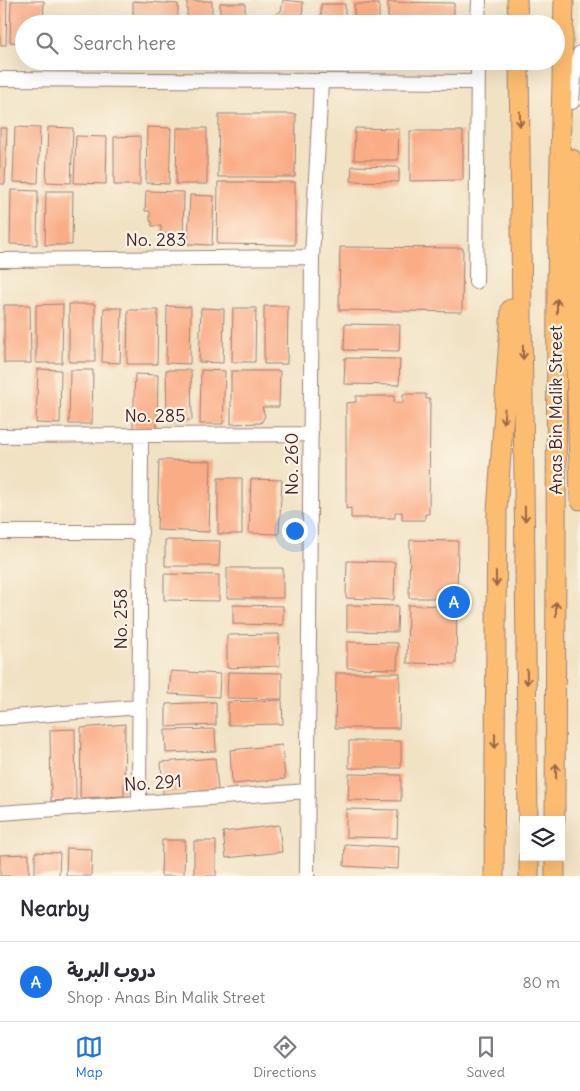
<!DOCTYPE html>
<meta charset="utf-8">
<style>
body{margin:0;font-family:Delius,"Playpen Sans Arabic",sans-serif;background:#f7f7f7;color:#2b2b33}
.controls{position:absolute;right:15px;bottom:15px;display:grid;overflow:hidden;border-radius:0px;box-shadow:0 5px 20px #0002}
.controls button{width:45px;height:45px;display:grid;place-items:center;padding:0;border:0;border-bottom:1px solid #e1e1e2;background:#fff;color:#2b2b33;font:25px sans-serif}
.you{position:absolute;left:294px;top:530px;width:18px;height:18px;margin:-12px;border:4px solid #fff;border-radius:50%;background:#1a73e8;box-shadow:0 0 0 8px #1a73e833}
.badge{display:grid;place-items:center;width:32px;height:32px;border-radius:50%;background:#1a73e8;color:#fff;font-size:16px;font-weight:700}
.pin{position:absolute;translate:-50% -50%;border:2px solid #fff;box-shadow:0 1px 5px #0006}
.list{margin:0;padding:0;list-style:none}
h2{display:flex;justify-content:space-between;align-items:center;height:65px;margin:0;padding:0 20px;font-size:21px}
h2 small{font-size:16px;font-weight:400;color:#7c7c81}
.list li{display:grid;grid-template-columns:32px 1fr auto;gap:15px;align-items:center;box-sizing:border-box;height:80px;padding:0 20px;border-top:1px solid #e1e1e2}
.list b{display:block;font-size:19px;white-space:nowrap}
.list p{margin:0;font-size:16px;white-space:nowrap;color:#7c7c81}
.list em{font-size:16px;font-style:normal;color:#7c7c81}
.icon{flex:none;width:28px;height:28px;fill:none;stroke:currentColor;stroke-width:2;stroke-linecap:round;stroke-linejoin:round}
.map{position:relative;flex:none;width:580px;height:876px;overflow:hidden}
.search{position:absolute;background:#fff;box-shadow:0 5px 20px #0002;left:15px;right:15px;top:15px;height:55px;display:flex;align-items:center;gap:12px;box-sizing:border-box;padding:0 18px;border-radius:28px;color:#7c7c81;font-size:19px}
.sheet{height:145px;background:#fff}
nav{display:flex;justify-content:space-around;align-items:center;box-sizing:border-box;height:70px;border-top:1px solid #e1e1e2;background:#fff;font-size:14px;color:#7c7c81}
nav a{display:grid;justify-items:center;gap:2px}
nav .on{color:#1a73e8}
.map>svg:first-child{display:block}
</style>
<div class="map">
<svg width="580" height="876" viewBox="0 0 580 876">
<rect width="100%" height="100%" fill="#fcf5e5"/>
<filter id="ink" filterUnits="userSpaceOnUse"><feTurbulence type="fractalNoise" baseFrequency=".02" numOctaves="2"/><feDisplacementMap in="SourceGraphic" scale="10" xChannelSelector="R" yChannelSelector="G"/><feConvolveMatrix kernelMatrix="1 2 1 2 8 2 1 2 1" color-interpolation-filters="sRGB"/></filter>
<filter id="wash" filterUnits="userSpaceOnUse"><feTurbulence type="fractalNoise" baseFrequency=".0096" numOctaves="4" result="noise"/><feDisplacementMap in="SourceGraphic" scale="20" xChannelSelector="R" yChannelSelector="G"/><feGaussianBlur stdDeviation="1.12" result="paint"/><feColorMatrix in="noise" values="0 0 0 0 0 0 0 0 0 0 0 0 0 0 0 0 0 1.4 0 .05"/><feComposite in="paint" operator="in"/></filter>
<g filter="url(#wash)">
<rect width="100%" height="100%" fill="#f1e2c4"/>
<g id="blocks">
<path fill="#faac85" d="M0 0H7L6 45H0Z
M283 0 303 2 302 24H258V18L269 19 281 11Z
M11 1H44L43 24H24V43L10 42Z
M133 1 178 4V24H133Z
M187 1H212V24H187Z
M388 2 454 3V24H388Z
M220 3H245V24H220Z
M321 4H345V24H321Z
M354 4H379V24H354Z
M219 114H296L295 177H218Z
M15 127 40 128 38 183 13 182Z
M48 127 73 128 71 183 46 182Z
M147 127 171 128 169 184 146 183Z
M0 128H7L5 184H0Z
M177 128H207V184H176Z
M355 128 399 129 398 160H354Z
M410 131H463V180L410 181Z
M76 136 107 137 106 184 74 183Z
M140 136V185H114V137Z
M352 166 399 167V182L351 181Z
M218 182H295V245L217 244Z
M11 190 38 191 37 245 10 244Z
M46 191H73L72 245H45Z
M146 191 184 192 183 244H173V234H161V226H152V221H150V211H145Z
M190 195 214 196 212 245 188 244Z
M340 247 463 248 462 312 339 310Z
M63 304 62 363H36V305Z
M69 304H95V362H69Z
M4 305H30L31 363H4Z
M167 306 191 307 190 364 166 363Z
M264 306H288L287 364H264Z
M104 308H122L120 363 102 362Z
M201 308 224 309 223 363 199 362Z
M233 308H256L255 362H232Z
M128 310H158L157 364H127Z
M345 324 400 325 399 351 344 350Z
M345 358 400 359 399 385 344 384Z
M38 369 61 370 60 424 36 423Z
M70 370H93L92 424H69Z
M166 370H191L192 420 167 421Z
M201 370 225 371 223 424H200Z
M231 371H280L279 407H262L265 416 261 423 231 424Z
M135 374 158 375 157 428H133Z
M403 394H426V399H430L429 514H425V520H402V512H395V518H351V508L346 509V403L356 402V396H394V403H403Z
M159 460 211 461 209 532 157 530Z
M218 478H242V534H218Z
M251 479 282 480 279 534 249 533Z
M165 540 220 541 219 566H165Z
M410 540 458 541 457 598H409Z
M347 561 395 562 394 600 346 598Z
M227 568H283V598H227Z
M164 574 219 575V601L164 600Z
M233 605 283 606V625L233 624Z
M347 605 398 606 397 632 347 631Z
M408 605 457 606 456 664 407 663Z
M279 634 280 666 227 668V635Z
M347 642 398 643 397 669 347 668Z
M171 671 220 674 219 697 169 694Z
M228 672 282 673V699L227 698Z
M336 673H400L399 728H335Z
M282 700 283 724 228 725V702Z
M216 702V725L166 727V704Z
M125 724 124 796 80 798 81 728Z
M75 729 76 800 51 801 50 730Z
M215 729 216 751 166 753 165 730Z
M349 741H401V768H349Z
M282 745 285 779 232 784 230 750Z
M215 758 218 790 163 794 161 762Z
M349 774 401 775V801L348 800Z
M346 809 398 810 397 838 346 837Z
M279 825 282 852 226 858 223 832Z
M162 840H185L184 876H161Z
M194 841H216V876H194Z
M345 844 399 847 398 869 344 866Z
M67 848 92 849 91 876H66Z
M35 852 60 853 59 876H35Z
M29 854V876H0V855Z"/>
</g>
</g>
<g filter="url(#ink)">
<use href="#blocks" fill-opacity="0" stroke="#9e8078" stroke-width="1"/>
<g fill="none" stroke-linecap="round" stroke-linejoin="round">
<defs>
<path id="minor" d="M478 24 479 0
M0 79 477 82
M572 102 574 76 580 53
M0 260 312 257
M476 282 478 61
M0 436 311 434
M0 532H141
M0 718 140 707
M139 803 141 435
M0 813 308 791
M307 876 312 257 321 82"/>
<path id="major" d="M517 0 518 24
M519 61 528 820
M572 159 573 263 580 500
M555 820 557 280 564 0
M529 857V876
M494 876 497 512 511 309
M555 876V857"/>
</defs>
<use href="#minor" stroke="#9e8078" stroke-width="16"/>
<use href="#major" stroke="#9e8078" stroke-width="21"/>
<use href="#minor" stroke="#fff" stroke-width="14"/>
<use href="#major" stroke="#fcbd6f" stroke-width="19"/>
</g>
<defs><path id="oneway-shaft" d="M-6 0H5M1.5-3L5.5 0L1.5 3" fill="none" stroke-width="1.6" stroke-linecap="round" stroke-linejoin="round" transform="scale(1.25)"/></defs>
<g stroke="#9a664a">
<use href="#oneway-shaft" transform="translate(520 119) rotate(89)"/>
<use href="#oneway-shaft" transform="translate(557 306) rotate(-90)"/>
<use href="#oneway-shaft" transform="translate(523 352) rotate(89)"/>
<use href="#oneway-shaft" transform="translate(504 416) rotate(94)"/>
<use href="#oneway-shaft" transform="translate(525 514) rotate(89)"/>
<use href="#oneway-shaft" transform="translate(496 579) rotate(90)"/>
<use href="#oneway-shaft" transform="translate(556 609) rotate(-90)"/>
<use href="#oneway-shaft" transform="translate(527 677) rotate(89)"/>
<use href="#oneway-shaft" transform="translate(495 741) rotate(90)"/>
<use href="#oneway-shaft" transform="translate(556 771) rotate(-90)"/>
</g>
</g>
<g text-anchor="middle" stroke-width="4.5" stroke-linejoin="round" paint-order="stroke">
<g font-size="18" fill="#4a1f2b" stroke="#fcf5e5">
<text x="156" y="246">No. 283</text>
<text transform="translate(556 410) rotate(-90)" y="6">Anas Bin Malik Street</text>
<text x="155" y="422">No. 285</text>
<text transform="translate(292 464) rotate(-90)" y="6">No. 260</text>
<text transform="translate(121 619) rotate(-90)" y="6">No. 258</text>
<text transform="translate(153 783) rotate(-4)" y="6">No. 291</text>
</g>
</g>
</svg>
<div class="controls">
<button><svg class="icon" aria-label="layers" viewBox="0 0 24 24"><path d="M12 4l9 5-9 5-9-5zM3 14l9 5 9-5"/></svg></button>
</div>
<div class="you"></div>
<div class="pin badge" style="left:454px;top:602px">A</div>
<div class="search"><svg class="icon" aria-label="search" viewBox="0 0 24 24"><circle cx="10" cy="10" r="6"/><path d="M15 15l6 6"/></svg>Search here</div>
</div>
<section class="sheet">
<h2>Nearby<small></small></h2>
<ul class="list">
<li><span class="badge">A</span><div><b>دروب البرية</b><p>Shop · Anas Bin Malik Street</p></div><em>80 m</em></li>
</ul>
</section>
<nav>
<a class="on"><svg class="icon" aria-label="map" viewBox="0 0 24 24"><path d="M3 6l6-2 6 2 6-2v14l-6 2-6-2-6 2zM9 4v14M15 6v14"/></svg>Map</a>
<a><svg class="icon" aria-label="directions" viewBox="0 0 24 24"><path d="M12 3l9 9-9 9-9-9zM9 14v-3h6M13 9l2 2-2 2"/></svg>Directions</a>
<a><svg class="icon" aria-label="saved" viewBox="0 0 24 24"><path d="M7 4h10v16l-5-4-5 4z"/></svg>Saved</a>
</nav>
